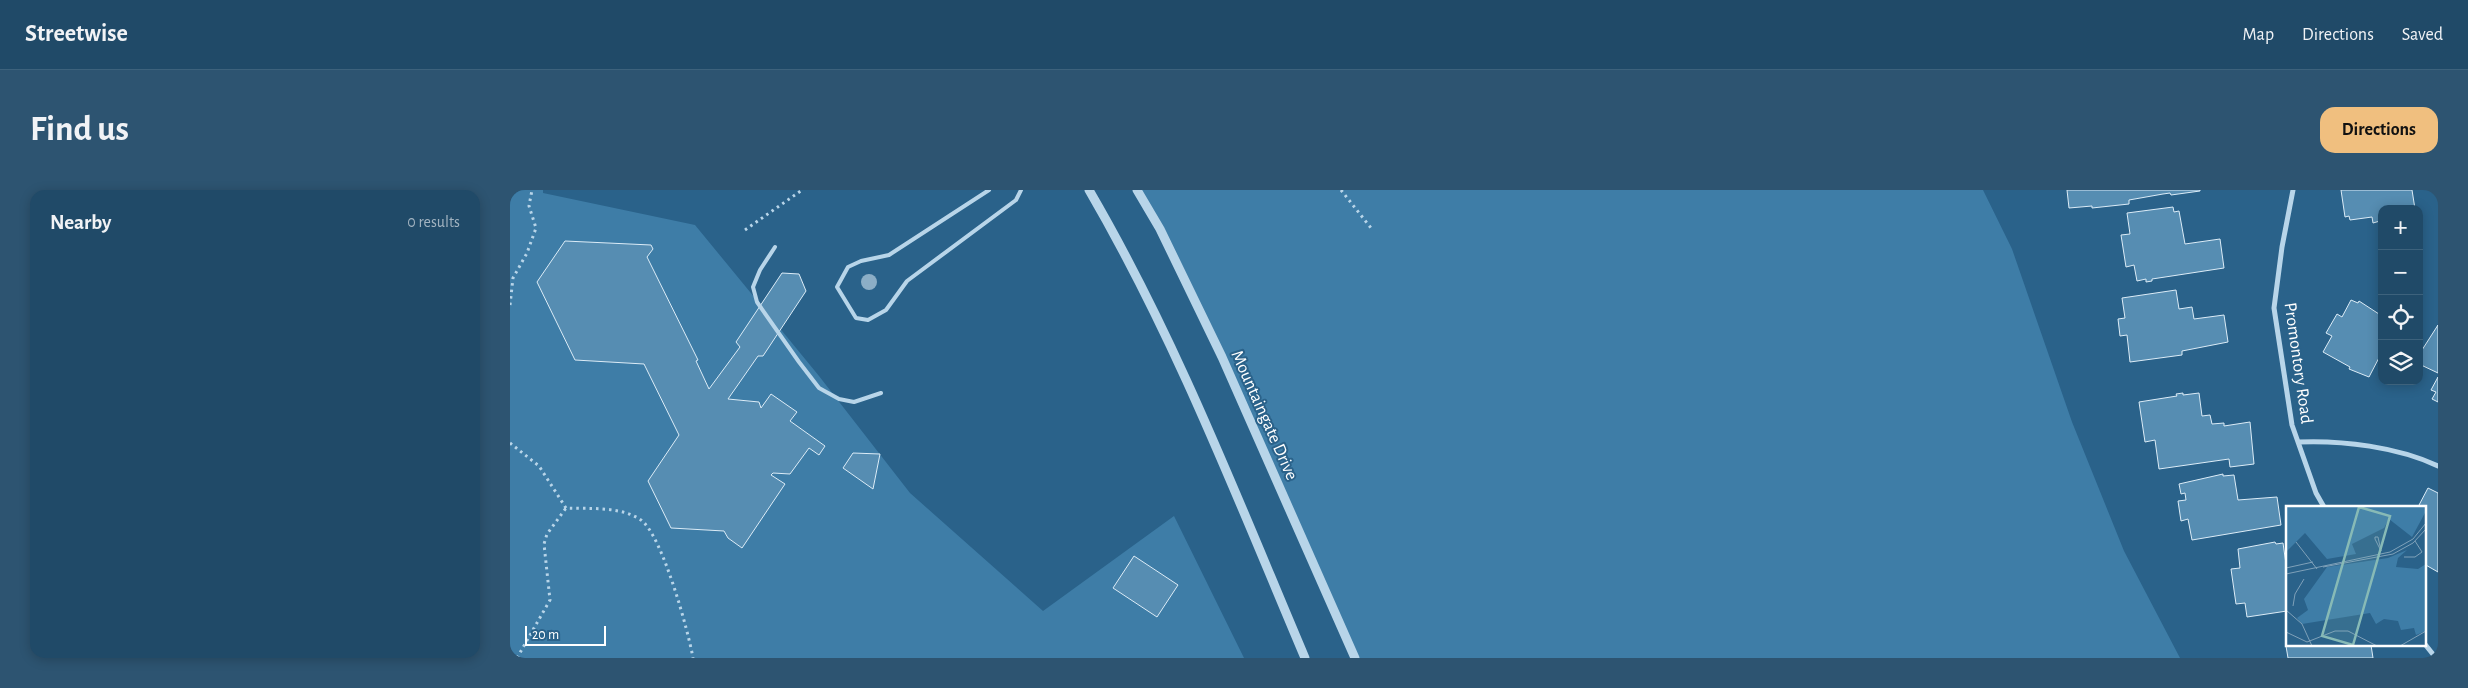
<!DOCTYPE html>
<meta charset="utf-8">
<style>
body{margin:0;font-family:"Alegreya Sans",sans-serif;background:#2d5471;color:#f1f3f6}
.controls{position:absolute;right:15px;top:15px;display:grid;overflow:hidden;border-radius:10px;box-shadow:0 2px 12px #0003}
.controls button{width:45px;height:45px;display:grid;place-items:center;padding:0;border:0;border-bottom:1px solid #3d627c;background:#204a68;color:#f1f3f6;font:25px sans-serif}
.scale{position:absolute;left:15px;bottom:12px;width:81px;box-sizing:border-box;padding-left:5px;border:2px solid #fff;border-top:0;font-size:14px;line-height:18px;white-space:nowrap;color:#fff;-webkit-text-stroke:4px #2a628a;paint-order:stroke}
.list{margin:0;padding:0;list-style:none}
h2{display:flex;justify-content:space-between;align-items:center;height:65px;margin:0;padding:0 20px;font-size:21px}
h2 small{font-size:16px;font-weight:400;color:#a2b3c0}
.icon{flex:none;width:28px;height:28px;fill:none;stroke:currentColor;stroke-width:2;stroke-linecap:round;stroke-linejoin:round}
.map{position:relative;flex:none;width:1928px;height:468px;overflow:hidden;border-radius:15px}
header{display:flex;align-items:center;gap:30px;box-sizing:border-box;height:70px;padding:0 25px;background:#204a68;border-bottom:1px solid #3d627c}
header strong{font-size:24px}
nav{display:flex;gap:28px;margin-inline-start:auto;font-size:18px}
.intro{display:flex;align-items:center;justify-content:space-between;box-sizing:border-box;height:120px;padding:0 30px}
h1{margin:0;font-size:35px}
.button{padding:12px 22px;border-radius:15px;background:#f0bf7f;color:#111;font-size:18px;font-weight:700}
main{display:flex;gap:30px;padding:0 30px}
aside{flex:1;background:#204a68;border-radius:15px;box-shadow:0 2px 12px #0003}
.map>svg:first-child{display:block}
</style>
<header>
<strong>Streetwise</strong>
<nav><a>Map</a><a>Directions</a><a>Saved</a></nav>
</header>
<div class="intro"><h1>Find us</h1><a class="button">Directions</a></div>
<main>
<aside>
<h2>Nearby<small>0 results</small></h2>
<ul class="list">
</ul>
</aside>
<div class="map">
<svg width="1928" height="468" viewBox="0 0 1928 468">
<rect width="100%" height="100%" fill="#2a628a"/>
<path fill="#3e7da7" d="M0 0H33V3L185 35 309 186 400 303 533 421 664 326 734 468H0Z
M627 0H1473L1502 59 1562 232 1614 361 1670 468H845L712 167Z"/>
<path fill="#568db2" stroke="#dcecf7" d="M1557 0H1690V1L1661 5 1660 3 1653 4 1619 10V14L1582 18V16L1559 18Z
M1831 0H1902L1905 19H1872V41L1870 31 1863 33 1862 27 1840 30 1839 26 1835 27Z
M1663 17 1664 22 1669 21 1675 54 1710 49 1714 78 1642 89V91L1636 92V89L1627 91 1624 75 1616 77 1611 45 1620 44 1617 23Z
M55 51 141 55 143 59 137 67 188 170 186 171 199 199 230 157 226 152 272 83 289 84 296 101 253 166H248L218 209 249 212 251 218 261 204 287 222 280 231 315 256 309 265 299 258 280 284 263 283 261 285 275 294 232 358 218 348 214 341 161 338 138 291 169 245 134 174 65 170 27 92Z
M1666 100 1669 119 1682 117 1684 129 1714 125 1718 152 1672 161V165L1620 172 1617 145 1610 146 1608 129 1615 128 1612 108Z
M1841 110 1848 113 1849 111 1872 126V162L1859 187 1839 179 1840 177 1813 162 1822 146 1816 143 1827 124 1832 127Z
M1928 135V183L1909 174 1912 160Z
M1928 187V212L1922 209 1926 202 1921 200Z
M1673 203V205L1689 203 1692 226 1700 225 1702 234 1714 233V236L1740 232 1744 274 1720 277 1719 269 1649 279 1645 250 1635 252 1629 212 1667 206 1666 204Z
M343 263 370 264 363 299 333 278Z
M1713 284V286L1724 285 1728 310 1767 307 1771 335 1682 350 1678 329 1671 331 1668 311 1676 310 1675 303 1671 304 1669 294Z
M1918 298 1928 303V382L1914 374V317H1908Z
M1765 352 1766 354 1773 353 1777 381V421L1737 427 1735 413 1726 414 1721 379 1730 378 1728 359Z
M624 366 668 395 647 427 603 398Z
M1783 454 1861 455 1863 468H1778L1776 456Z"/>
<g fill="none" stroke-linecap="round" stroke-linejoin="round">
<path stroke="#b8d5e9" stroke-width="3" stroke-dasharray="2.5 4" stroke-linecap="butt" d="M831 0 861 38
M235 40 292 0
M0 115 3 88 17 63 26 38 19 16 22 0
M0 253 29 276 56 318C79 319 111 316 131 330 152 345 178 440 183 468
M7 468 40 410 34 354 37 344 56 318"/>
<path stroke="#b8d5e9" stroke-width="4" d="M479 0 379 65 351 71 338 77 327 97 346 128 358 130 376 120 397 91 506 10 511 0
M265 57 250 80 243 97 247 112 289 172 309 198 329 209 344 212 371 203"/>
<path stroke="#b8d5e9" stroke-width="5" d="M1783 0 1772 57 1764 118 1782 235 1806 303 1814 317
M1788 252C1832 250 1888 257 1928 276
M1914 453 1926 468"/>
<path stroke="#b8d5e9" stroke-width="9" d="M579 0C666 149 728 310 795 468
M627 0 650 39 712 167 845 468"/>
</g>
<circle fill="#8caec6" cx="359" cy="92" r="8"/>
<g text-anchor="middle" stroke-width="4" stroke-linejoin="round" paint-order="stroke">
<g font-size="18" fill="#fff" stroke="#2a628a">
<text transform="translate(1789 173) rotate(82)" y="6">Promontory Road</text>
<text transform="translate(755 225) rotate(66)" y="6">Mountaingate Drive</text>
</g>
</g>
<g transform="translate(1776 316)">
<rect width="140" height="140" fill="#2a628a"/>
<path d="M0 0H140V5L126 31 103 13 98 22 66 38 70 48 41 53 19 27 0 46ZM121 44 112 52 110 61 132 63 140 58V125L130 129 128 122 115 124 112 115 98 113 90 118 84 107 16 118 11 112 22 104 18 93 41 61 102 52Z" fill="#3e7da7"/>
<path fill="none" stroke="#7fa1b9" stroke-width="1" d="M89 31H92L95 45 89 33ZM10 36 31 63M118 51H129L136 46 129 35M37 61 107 48 127 37 140 23M0 62 27 56M0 68 104 46 127 33 140 17M7 100 9 88 18 73M0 104 16 118 26 140M0 126 21 136 49 125H62L91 140M114 140 140 125"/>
<path fill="#87bab6" fill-opacity="0.15" stroke="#87bab6" stroke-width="2.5" d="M73 1 104 10 67 139 36 130Z"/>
<rect width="140" height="140" fill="none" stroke="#fff" stroke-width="2.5"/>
</g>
</svg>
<div class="controls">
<button>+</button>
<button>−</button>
<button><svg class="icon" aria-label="locate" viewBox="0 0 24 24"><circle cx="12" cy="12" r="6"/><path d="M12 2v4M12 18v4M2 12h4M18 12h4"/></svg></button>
<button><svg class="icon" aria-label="layers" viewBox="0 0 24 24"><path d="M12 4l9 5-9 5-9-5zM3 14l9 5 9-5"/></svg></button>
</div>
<div class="scale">20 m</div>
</div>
</main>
